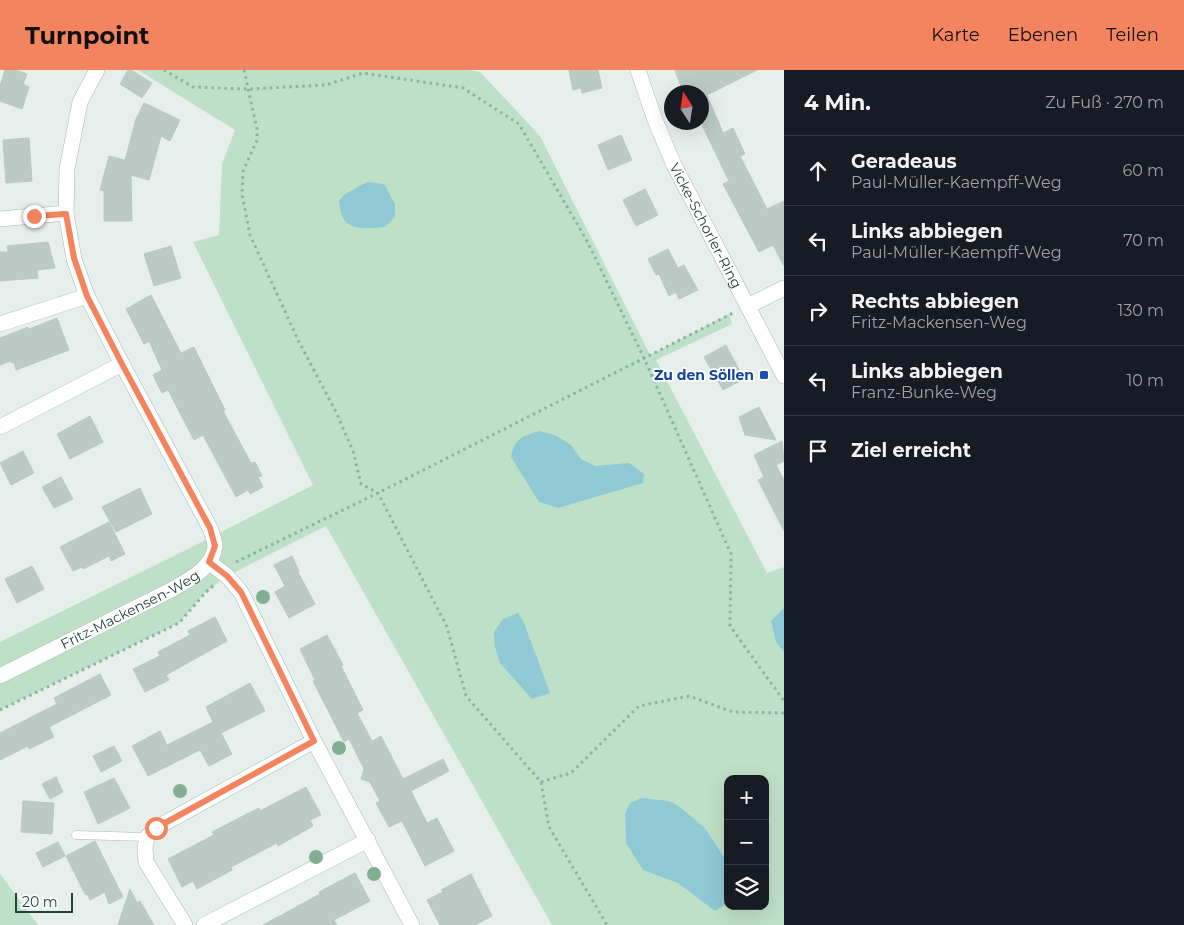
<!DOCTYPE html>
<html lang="de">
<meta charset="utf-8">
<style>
body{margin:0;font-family:Montserrat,sans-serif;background:#242831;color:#f1f3f6}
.controls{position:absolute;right:15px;bottom:15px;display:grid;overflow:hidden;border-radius:10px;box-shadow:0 5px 20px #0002}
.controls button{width:45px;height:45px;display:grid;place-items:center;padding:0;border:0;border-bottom:1px solid #363941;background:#171b24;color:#f1f3f6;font:25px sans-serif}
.compass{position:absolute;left:664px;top:15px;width:45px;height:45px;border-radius:50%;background:#171b24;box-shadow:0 5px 20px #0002;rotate:348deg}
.scale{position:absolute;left:15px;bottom:12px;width:58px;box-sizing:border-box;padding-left:5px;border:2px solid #24423a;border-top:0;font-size:14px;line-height:18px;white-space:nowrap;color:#24423a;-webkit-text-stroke:4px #f7fbf9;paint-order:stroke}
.stop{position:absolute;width:15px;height:15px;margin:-11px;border:4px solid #f4845f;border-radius:50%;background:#fff}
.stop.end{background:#f4845f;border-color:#fff;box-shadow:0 1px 5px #0008}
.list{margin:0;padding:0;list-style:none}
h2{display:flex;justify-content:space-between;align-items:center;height:65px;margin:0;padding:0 20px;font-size:21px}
h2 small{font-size:16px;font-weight:400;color:#9ea1a6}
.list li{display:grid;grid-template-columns:32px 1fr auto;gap:15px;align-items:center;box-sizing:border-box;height:70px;padding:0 20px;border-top:1px solid #363941}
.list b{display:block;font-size:19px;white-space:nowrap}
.list p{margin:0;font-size:16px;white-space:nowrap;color:#9ea1a6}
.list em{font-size:16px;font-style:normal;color:#9ea1a6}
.icon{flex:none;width:28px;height:28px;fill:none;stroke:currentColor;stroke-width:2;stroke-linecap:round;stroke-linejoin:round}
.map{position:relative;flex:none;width:784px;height:855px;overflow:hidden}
header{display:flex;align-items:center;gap:30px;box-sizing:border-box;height:70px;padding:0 25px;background:#f4845f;color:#111}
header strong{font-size:24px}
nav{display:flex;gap:28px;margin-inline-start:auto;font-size:18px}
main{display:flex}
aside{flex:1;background:#171b24}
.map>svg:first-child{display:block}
</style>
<header>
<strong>Turnpoint</strong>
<nav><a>Karte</a><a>Ebenen</a><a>Teilen</a></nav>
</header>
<main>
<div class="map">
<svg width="784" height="855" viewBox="0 0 784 855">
<rect width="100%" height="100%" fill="#e6efeb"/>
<path fill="#bfe0c8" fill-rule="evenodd" d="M138 0H470L480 2 540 66 650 285 729 244 732 254 656 290 767 503 784 497V855H552L326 456 227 506 206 522 179 553 0 640V572L190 478 313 415 193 172 219 165 222 94 235 60ZM728 709H765V836H728Z
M0 804 38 855H0Z"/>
<path fill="#8ec9d4" d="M367 112 384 114 395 134V147L385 157C374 158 354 161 345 151 341 146 340 137 339 131L344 125Z
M539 361 555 365 571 375 581 389 595 396 629 393 644 404 643 413 558 438 539 432 511 387C515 368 521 367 539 361Z
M784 538V582L776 572 771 551Z
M518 543 524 553 550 623 532 629 500 593 495 577 494 562 503 549Z
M642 728 669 731 680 737 705 758 725 789 726 834 715 841 678 813 643 800 626 773 625 744 630 733Z"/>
<path fill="#bbcac4" stroke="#b8c9c2" d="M5 0H16L27 4 23 14 29 17 22 39 0 31V16Z
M128 0H131L152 13 142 28 120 14Z
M569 0H598L602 18 582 23 581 18 573 20Z
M675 0H757L707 25 723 63 733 58 745 84 740 86 767 139 784 131V196L773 175 759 182 723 114 729 111 702 55V22H683Z
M144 33 180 50 170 71 161 66 149 110 131 105 132 151H104V121L100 120 109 86 125 90 136 49Z
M621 65 632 90 608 100 598 75Z
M29 68 32 111 6 113 3 70Z
M645 119 658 145 636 156 623 130Z
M48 172 55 198 37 200 38 208 0 211V182H8L7 176Z
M171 176 181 208 154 216 144 184Z
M668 179 678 198 684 195 698 220 679 229 676 222 669 226 659 204 656 205 648 189Z
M151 225 181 283 194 277 225 340 223 341 251 393 255 392 262 406 258 407 263 417 250 424 248 420 236 427 203 365 194 370 168 320 162 323 153 305 162 300 149 271 144 274 126 239Z
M57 248 69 280 16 300 14 292 12 293 11 291 0 295V268L28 257 29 259Z
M726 275 744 309 723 320 704 287Z
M759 337 776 370 745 365 739 347Z
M90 346 103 372 70 389 57 364Z
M782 371 784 391 776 395 784 410V461L758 410 764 407 754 385Z
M23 381 34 403 11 415 0 393Z
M61 407 73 429 54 438 42 417Z
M140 418 152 444 116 462 102 437Z
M109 452 125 484 111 491 109 486 83 499 82 497 73 501 60 477Z
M292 486 299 501 298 502 315 534 289 548 275 522 285 516 274 495Z
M32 496 44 519 17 533 5 509Z
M215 547 227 571 166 605 169 610 145 622 133 599 160 586 158 582 190 565 188 561Z
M327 565 343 595 341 596 363 640 357 643 372 671 381 666 403 709 443 689 449 701 411 721 427 753 437 748 454 781 425 796 402 751 389 757 376 733 380 731 370 712 361 709 364 699 349 669 344 672 313 611 315 610 300 579Z
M100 604 111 625 49 657 54 667 29 679 28 676 0 690V663L57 634 54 628Z
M250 613 265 641 221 663 232 684 209 696 200 680 148 706 132 676 160 661 167 675 213 652 206 637Z
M114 676 122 691 101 702 93 686Z
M56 707 63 722 50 729 42 714Z
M114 708 130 738 98 754 84 722Z
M306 717 321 745 310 750 313 756 278 776 277 773 231 797 232 800 197 819 193 811 182 817 168 789 214 765 212 762 243 746 259 738 260 741Z
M23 731 54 733 52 764 21 762Z
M95 771 123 827 109 834 105 822 90 830 88 825 85 824 66 786Z
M58 772 65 786 43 797 36 783Z
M355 803 370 831 334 850 337 855H263L320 824 319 822Z
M471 804 492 846 475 855H440L427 830 443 822 441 820Z
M130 819 137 833 140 831 154 855H118Z"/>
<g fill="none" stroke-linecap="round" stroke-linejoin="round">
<defs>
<path id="service" d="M76 765 147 767"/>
<g id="minor">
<path id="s1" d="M638 0 655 50 674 95 784 306"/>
<path d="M0 149 66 143"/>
<path d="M748 236 784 218"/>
<path d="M0 254 87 226"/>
<path d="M0 357 122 294"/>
<path d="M209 492 227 506 241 522 314 671 412 855"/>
<path id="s2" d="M0 606 171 520C188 510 212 499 215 477 215 471 212 463 210 458L122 294 87 226 74 189 66 143 67 99 80 32 97 0"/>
<path d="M185 855 146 792 145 778 147 767 156 758 314 671"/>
<path d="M204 855 368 770"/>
</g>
</defs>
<use href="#service" stroke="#a8b8b2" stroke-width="9"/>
<use href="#minor" stroke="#a8b8b2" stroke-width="16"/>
<path stroke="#86b3a5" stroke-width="3" stroke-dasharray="2.5 4" stroke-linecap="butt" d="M164 0 193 17 248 19 326 15 363 3 463 18 519 54 587 171 644 288 731 484 730 556 784 631
M244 0 257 59V70L243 101 242 124 250 165 299 272 336 342 353 381 361 414 378 423 447 557 466 626 541 712 549 757 607 855
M236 492 378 423 733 243
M0 640 179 553 206 522 213 516
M541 712 571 703 639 636 689 626 733 642 784 643"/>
<use href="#service" stroke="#fff" stroke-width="8"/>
<use href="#minor" stroke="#fff" stroke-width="15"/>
</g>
<g fill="#80af93">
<circle cx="263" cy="527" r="7"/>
<circle cx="339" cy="678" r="7"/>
<circle cx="180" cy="721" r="7"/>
<circle cx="316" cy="787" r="7"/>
<circle cx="374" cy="804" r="7"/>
</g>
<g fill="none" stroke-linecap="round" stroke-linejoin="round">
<path stroke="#f4845f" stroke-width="6" d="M34 146 66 144 74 188 87 226 122 294 210 458 215 476 209 492 227 506 241 522 314 671 156 758"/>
</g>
<rect fill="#1a4fb4" stroke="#f7fbf9" stroke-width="2" x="759" y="300" width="10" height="10" rx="2.5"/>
<g text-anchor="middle" stroke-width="4" stroke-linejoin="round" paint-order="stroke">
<g font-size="14" fill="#24423a" stroke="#f7fbf9">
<text dy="5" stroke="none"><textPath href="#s1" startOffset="170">Vicke-Schorler-Ring</textPath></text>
<text dy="5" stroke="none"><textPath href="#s2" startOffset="146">Fritz-Mackensen-Weg</textPath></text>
</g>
<g font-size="14" font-weight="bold" fill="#164399" stroke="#f7fbf9" text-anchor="end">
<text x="754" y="310">Zu den Söllen</text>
</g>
</g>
</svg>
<div class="controls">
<button>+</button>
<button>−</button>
<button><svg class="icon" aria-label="layers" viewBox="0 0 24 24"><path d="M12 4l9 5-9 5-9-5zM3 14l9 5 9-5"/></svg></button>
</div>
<svg class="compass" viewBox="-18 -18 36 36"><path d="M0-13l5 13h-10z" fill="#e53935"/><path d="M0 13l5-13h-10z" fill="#9ea1a6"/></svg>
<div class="scale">20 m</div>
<div class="stop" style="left:156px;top:758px"></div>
<div class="stop end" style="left:34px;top:146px"></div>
</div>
<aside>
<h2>4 Min.<small>Zu Fuß · 270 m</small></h2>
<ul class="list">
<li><svg class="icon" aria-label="ahead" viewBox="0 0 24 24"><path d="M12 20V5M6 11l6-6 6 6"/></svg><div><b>Geradeaus</b><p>Paul-Müller-Kaempff-Weg</p></div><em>60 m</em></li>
<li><svg class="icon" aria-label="left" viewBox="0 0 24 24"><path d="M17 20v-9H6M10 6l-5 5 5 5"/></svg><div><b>Links abbiegen</b><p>Paul-Müller-Kaempff-Weg</p></div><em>70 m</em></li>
<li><svg class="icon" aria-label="right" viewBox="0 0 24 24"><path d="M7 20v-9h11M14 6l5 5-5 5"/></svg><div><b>Rechts abbiegen</b><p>Fritz-Mackensen-Weg</p></div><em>130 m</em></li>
<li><svg class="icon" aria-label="left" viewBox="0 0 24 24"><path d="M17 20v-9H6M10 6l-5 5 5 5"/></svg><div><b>Links abbiegen</b><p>Franz-Bunke-Weg</p></div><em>10 m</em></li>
<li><svg class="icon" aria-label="arrive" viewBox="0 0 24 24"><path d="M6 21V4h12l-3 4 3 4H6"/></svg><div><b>Ziel erreicht</b></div></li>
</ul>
</aside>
</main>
